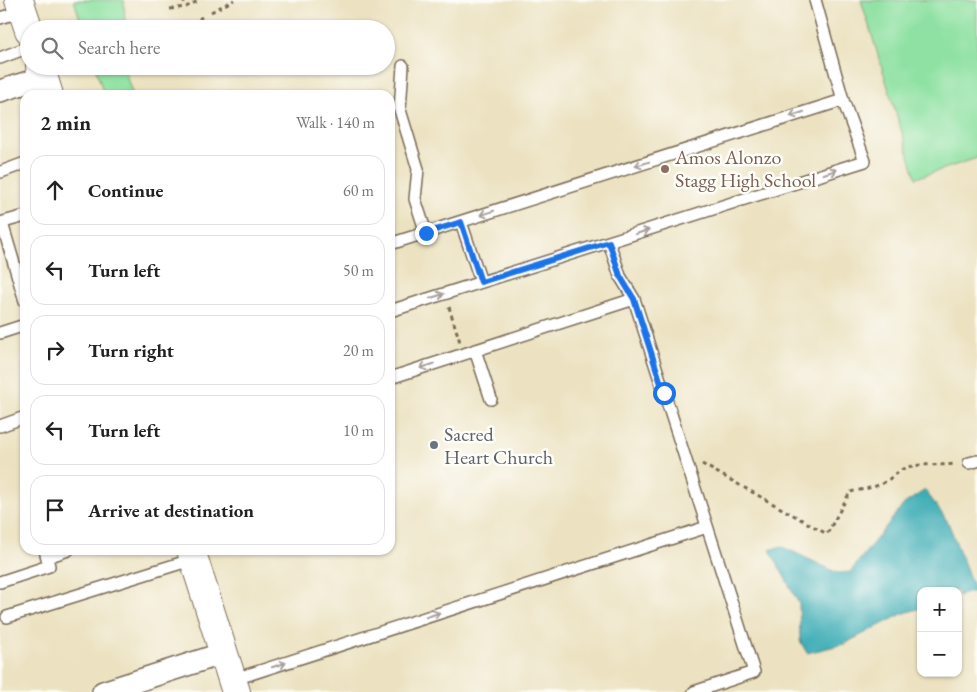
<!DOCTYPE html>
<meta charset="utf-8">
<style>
body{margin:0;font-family:"EB Garamond",serif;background:#f2f2f2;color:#222}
.controls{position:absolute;right:15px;bottom:15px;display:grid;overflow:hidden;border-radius:10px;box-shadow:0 1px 4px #0004}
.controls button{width:45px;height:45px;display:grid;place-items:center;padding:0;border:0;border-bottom:1px solid #e0e0e0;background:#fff;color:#222;font:25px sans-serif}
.stop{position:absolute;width:15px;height:15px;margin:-11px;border:4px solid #1a73e8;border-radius:50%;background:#fff}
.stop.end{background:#1a73e8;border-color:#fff;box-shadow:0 1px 5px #0008}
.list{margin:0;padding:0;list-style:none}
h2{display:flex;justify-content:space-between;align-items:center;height:65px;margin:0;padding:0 20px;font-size:21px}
h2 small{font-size:16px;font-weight:400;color:#767676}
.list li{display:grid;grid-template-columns:32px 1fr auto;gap:15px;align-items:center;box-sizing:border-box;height:70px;margin:0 10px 10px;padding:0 10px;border:1px solid #e0e0e0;border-radius:15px}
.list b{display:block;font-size:19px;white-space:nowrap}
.list em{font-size:16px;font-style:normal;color:#767676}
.icon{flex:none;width:28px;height:28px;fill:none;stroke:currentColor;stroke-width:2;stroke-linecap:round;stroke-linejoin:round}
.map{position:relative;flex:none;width:977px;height:692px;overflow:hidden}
.search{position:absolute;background:#fff;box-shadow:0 1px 4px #0004;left:20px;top:20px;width:375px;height:55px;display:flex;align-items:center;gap:12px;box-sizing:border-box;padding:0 18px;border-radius:28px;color:#767676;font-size:19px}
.panel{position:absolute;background:#fff;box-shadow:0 1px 4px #0004;left:20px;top:90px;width:375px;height:465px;border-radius:15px}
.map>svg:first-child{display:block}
</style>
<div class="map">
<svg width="977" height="692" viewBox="0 0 977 692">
<rect width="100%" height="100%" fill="#fdfcf7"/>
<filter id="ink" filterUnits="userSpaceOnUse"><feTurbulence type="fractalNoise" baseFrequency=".02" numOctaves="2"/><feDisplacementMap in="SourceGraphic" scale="10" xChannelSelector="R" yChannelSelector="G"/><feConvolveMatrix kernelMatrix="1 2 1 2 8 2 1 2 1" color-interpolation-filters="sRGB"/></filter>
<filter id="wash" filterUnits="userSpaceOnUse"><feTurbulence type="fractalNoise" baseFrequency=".0096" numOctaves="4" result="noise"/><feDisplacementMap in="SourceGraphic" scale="20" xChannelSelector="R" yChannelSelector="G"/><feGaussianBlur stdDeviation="1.12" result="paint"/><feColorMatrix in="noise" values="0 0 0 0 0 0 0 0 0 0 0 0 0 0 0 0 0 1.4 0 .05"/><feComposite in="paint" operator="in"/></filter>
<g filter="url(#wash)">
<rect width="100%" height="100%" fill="#ece2c1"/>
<path fill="#8ee1a2" stroke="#648660" d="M74 0H124L125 29H83Z
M861 0H977V158L916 178Z
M95 66H127V78L133 95H104Z"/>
<path fill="#3cadb6" stroke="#3c6c6a" d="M925 490 948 522 975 591 958 596V591H921V608L902 614 844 644 807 653 800 641 799 604 770 550 781 546 838 573 850 572 904 504Z"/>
</g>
<g filter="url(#ink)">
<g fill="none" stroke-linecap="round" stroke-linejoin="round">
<defs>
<path id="lane" d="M0 18 23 11
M0 58 29 47
M403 66 400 110 418 169 415 199 426 233
M1 172 25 163
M461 222 481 282
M0 223 25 216
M2 223 25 301
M609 242 620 276 634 299
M390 244 843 100
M390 311 865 161 843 100 815 0
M0 333 25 325
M475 350 491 399
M390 378 634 299 754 672 694 692
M0 426 25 417
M969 463 977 461
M47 557 68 550
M0 582 49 566 45 550
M7 617 194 559
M232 680 707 527"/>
<path id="street" d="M0 91 44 77
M103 692 224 653"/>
<path id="secondary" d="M19 0 29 30
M40 66 49 95
M191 550 236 692"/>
</defs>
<use href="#lane" stroke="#796a57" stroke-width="14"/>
<use href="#street" stroke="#796a57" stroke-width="24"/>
<use href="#secondary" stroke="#796a57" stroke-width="30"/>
<path stroke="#796a57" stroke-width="3" stroke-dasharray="4 4" stroke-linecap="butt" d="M183 0 186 7
M170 9 186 7 200 0
M211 12 234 0
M199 19 202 17
M449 307 460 342
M702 464 827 534 850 492C860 490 872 488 881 484 891 480 897 470 908 467 924 463 940 466 956 464"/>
<use href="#lane" stroke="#fff" stroke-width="11"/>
<use href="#street" stroke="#fff" stroke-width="21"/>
<use href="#secondary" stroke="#fff" stroke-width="28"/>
</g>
<defs><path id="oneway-shaft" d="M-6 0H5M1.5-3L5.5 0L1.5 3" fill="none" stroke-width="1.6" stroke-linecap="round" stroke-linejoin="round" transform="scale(1.25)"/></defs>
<g stroke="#a79f9a">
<use href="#oneway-shaft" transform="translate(797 114) rotate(162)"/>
<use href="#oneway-shaft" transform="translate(642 164) rotate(162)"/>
<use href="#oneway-shaft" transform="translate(830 172) rotate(-17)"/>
<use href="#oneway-shaft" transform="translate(487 213) rotate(162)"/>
<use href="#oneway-shaft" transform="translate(642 232) rotate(-17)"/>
<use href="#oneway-shaft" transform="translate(437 296) rotate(-17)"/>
<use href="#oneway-shaft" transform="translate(427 366) rotate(162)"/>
<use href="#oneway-shaft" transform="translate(433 615) rotate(-18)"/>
<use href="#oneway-shaft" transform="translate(279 665) rotate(-18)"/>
</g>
</g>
<g fill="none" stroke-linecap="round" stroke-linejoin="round" filter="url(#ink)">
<path stroke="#1a73e8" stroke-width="6" d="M426 233 461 222 481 282 609 242 620 276 634 299 664 393"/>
</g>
<circle fill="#8d6e63" stroke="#fdfcf7" stroke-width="2" cx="665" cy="169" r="5"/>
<circle fill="#6b7280" stroke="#fdfcf7" stroke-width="2" cx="434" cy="445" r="5"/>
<g text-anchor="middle" stroke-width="5" stroke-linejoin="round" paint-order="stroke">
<g font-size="20" fill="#785e54" stroke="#fdfcf7" text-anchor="start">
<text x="675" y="164">Amos Alonzo<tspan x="675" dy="23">Stagg High School</tspan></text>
</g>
<g font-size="20" fill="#5b616d" stroke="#fdfcf7" text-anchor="start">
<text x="444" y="441">Sacred<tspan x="444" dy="23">Heart Church</tspan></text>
</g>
</g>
</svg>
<div class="controls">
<button>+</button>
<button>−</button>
</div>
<div class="stop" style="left:664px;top:393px"></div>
<div class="stop end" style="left:426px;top:233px"></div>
<div class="search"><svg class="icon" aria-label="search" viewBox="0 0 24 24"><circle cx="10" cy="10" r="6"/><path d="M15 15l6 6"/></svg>Search here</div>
<section class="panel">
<h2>2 min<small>Walk · 140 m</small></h2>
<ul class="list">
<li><svg class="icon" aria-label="ahead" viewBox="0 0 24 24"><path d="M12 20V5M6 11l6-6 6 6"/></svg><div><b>Continue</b></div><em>60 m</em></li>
<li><svg class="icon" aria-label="left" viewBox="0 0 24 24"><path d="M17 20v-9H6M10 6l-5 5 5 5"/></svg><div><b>Turn left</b></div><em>50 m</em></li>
<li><svg class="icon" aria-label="right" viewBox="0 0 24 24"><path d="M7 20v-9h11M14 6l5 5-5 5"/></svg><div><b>Turn right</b></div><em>20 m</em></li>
<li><svg class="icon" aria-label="left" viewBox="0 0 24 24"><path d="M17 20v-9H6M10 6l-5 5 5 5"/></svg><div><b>Turn left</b></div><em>10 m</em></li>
<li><svg class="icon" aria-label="arrive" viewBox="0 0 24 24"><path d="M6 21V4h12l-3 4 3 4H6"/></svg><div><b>Arrive at destination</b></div></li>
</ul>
</section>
</div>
